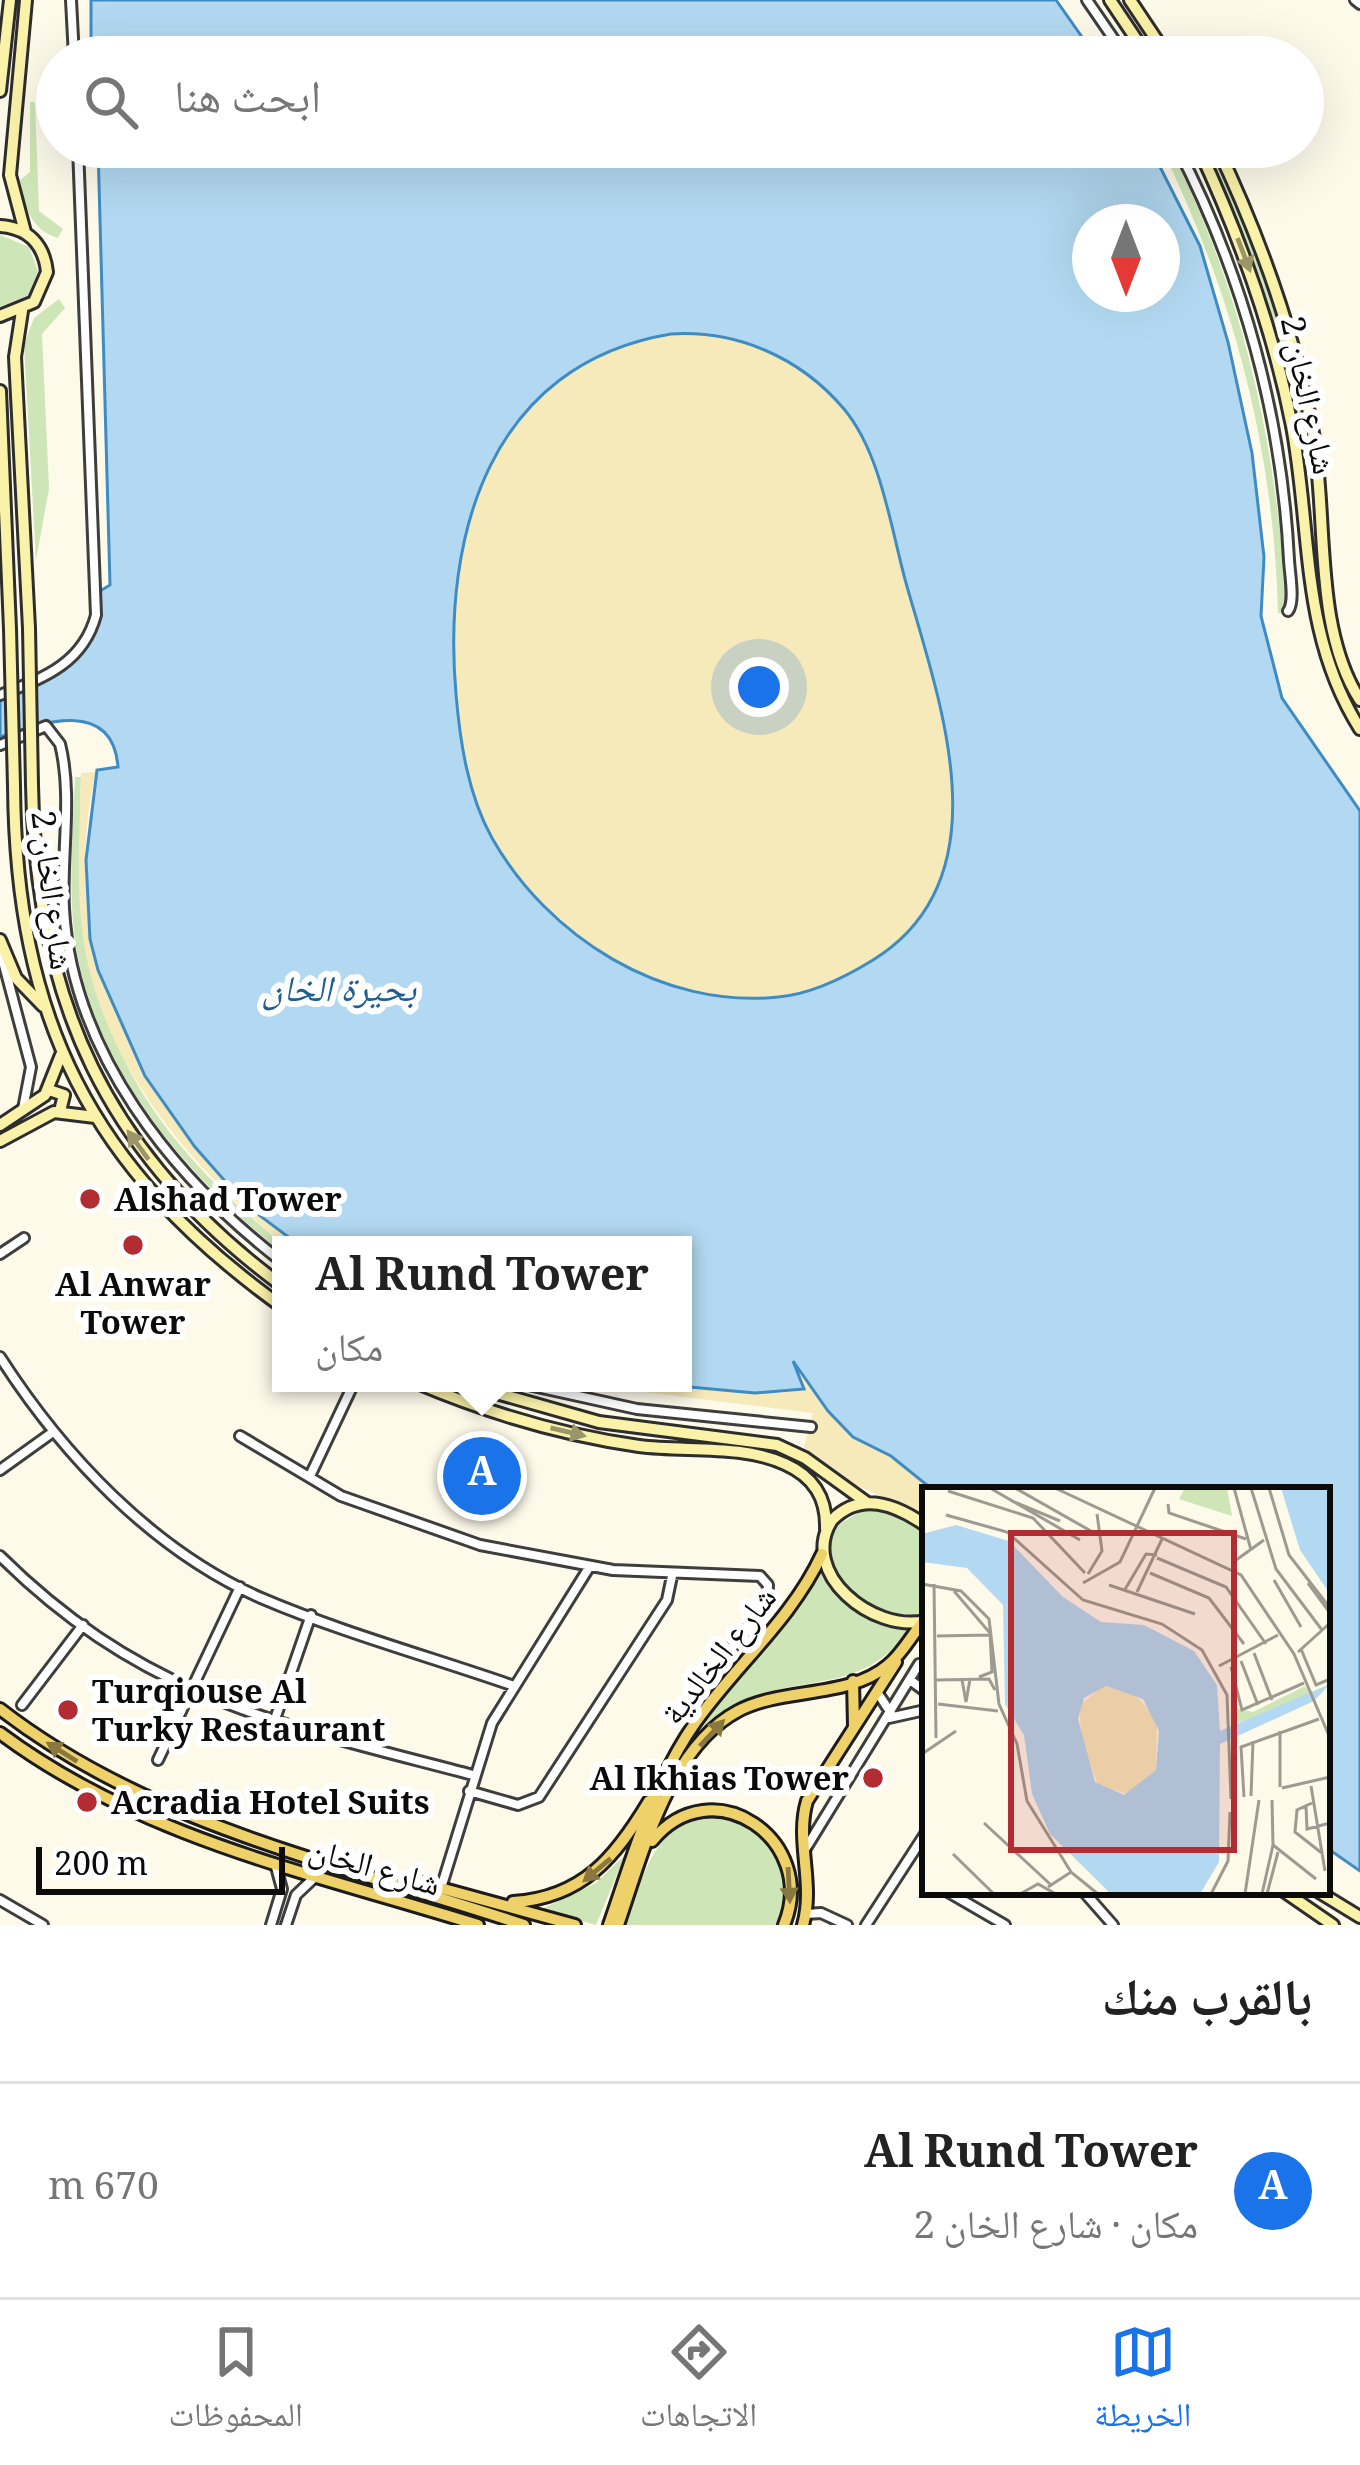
<!DOCTYPE html>
<html lang="ar">
<meta charset="utf-8">
<style>
body{margin:0;font-family:Georgia,"Noto Naskh Arabic",serif;background:#f6f6f6;color:#222;direction:rtl}
.compass{position:absolute;left:1072px;top:204px;width:108px;height:108px;border-radius:50%;background:#fff;box-shadow:0 12px 48px #0002;rotate:180deg}
.scale{position:absolute;left:36px;bottom:30px;width:249px;box-sizing:border-box;padding-left:12px;border:6px solid #0b0b0b;border-top:0;font-size:33px;line-height:42px;white-space:nowrap;color:#0b0b0b;-webkit-text-stroke:9px #fff;paint-order:stroke}
.you{position:absolute;left:759px;top:687px;width:42px;height:42px;margin:-30px;border:9px solid #fff;border-radius:50%;background:#1a73e8;box-shadow:0 0 0 18px #1a73e833}
.badge{display:grid;place-items:center;width:78px;height:78px;border-radius:50%;background:#1a73e8;color:#fff;font-size:39px;font-weight:700}
.pin{position:absolute;translate:-50% -50%;border:6px solid #fff;box-shadow:0 3px 12px #0006}
.popup{position:absolute;left:272px;top:1236px;width:420px;height:156px;box-sizing:border-box;display:grid;place-content:center;border-radius:0px;background:#fff;filter:drop-shadow(0 3px 9px #0005);font-size:39px;white-space:nowrap;color:#767676}
.popup b{font-size:45px;color:#222}
.popup::after{content:'';position:absolute;left:50%;top:100%;margin-left:-24px;border:24px solid transparent;border-top-color:#fff}
.list{margin:0;padding:0;list-style:none}
h2{display:flex;justify-content:space-between;align-items:center;height:156px;margin:0;padding:0 48px;font-size:51px}
h2 small{font-size:39px;font-weight:400;color:#767676}
.list li{display:grid;grid-template-columns:78px 1fr auto;gap:36px;align-items:center;box-sizing:border-box;height:216px;padding:0 48px;border-top:3px solid #e0e0e0}
.list b{display:block;font-size:45px;white-space:nowrap}
.list p{margin:0;font-size:39px;white-space:nowrap;color:#767676}
.list em{font-size:39px;font-style:normal;color:#767676}
.icon{flex:none;width:66px;height:66px;fill:none;stroke:currentColor;stroke-width:2;stroke-linecap:round;stroke-linejoin:round}
.map{position:relative;flex:none;width:1360px;height:1925px;overflow:hidden;direction:ltr}
.search{position:absolute;background:#fff;box-shadow:0 12px 48px #0002;left:36px;right:36px;top:36px;height:132px;display:flex;align-items:center;gap:30px;box-sizing:border-box;padding:0 42px;border-radius:66px;color:#767676;font-size:45px}
.sheet{height:372px;background:#fff}
nav{display:flex;justify-content:space-around;align-items:center;box-sizing:border-box;height:168px;border-top:3px solid #e0e0e0;background:#fff;font-size:33px;color:#767676}
nav a{display:grid;justify-items:center;gap:6px}
nav .on{color:#1a73e8}
.map>svg:first-child{display:block}
</style>
<div class="map">
<svg width="1360" height="1925" viewBox="0 0 1360 1925">
<rect width="100%" height="100%" fill="#fefaea"/>
<path fill="#cee5b7" d="M30 102H35L39 211 63 229 58 238C31 230 24 206 20 180L30 172Z
M1161 147H1169C1245 294 1277 450 1287 613H1278C1274 448 1233 295 1161 147Z
M1206 147H1212C1258 246 1289 346 1309 454H1304L1262 282Z
M0 235 29 247 38 271 29 295 0 307Z
M59 299 65 308 42 334 49 489 36 560 24 345 34 318Z
M75 777H81C74 993 112 1106 284 1245L281 1252C188 1177 99 1074 77 953 67 895 73 835 75 777Z
M866 1508 892 1514 925 1533V1614C879 1626 812 1576 835 1527Z
M821 1571 859 1611 910 1629C858 1701 791 1669 727 1710 698 1728 683 1764 662 1790L712 1707 787 1621Z
M696 1816C759 1816 807 1860 777 1925H625C642 1880 650 1837 696 1816Z
M625 1855 596 1925 542 1909 596 1883Z"/>
<path fill="#f6eaba" d="M693 333C752 339 808 363 846 411 886 462 959 758 954 824 951 861 938 899 913 927 866 978 796 1003 728 996 629 984 537 924 490 834 467 790 460 739 455 690 441 525 501 345 693 333Z
M96 772C51 955 157 1137 299 1245L282 1243C186 1162 98 1060 82 930 76 879 80 825 81 773Z
M793 1361 828 1411 853 1437 891 1456 933 1490H925V1515L853 1484 804 1448 813 1413 573 1383 782 1393 804 1389Z"/>
<path fill="#b2d9f1" stroke="#3e8cc3" stroke-width="3" fill-rule="evenodd" d="M91 0H1056L1096 57H91Z
M98 147H1150L1200 246 1228 342 1252 453 1264 557 1261 616 1282 698 1360 811V1871L1327 1848V1490H933L891 1456 853 1437 828 1411 793 1361 804 1389 755 1393 646 1383H683V1245H299L247 1206 195 1147 145 1076 98 970 90 939 86 860 97 770 118 767C113 698 41 722 0 737V698C55 676 99 658 100 591L110 585ZM1090 222H1162V294H1090ZM671 334C737 330 800 357 844 409 881 453 891 529 906 583 940 703 1006 878 873 960 844 978 812 994 778 997 662 1009 548 937 492 838 468 795 460 742 456 694 442 535 490 364 671 334Z"/>
<g fill="none" stroke-linecap="round" stroke-linejoin="round">
<defs>
<path id="street" d="M71 0 74 57
M1087 0 1126 57
M1355 0 1360 4
M1177 147C1243 274 1282 417 1289 560 1290 576 1295 602 1288 611
M0 695C43 678 83 664 96 615L78 147
M0 745 46 726 60 744C73 796 61 855 64 909 72 1052 172 1177 281 1261
M0 950 31 1067 23 1109
M0 1254 24 1238
M0 1357C63 1455 152 1550 261 1598 343 1633 431 1657 514 1686
M519 1383 637 1409 811 1427
M240 1436 341 1496 480 1545 613 1570 760 1576 768 1585 767 1605 727 1654
M0 1470 53 1432
M310 1476 354 1383
M0 1556C145 1700 284 1725 473 1775
M910 1680 925 1691
M877 1692 891 1713
M22 1705 83 1625
M889 1718 925 1710
M274 1722 311 1615
M158 1760 240 1587
M469 1791 518 1805 539 1797 667 1600 672 1576
M806 1848 919 1664
M441 1888 492 1723 590 1566
M948 1892 1005 1925
M1084 1892 1113 1925
M0 1900 43 1925
M806 1914 821 1913 847 1925
M271 1925 282 1889 276 1867
M286 1925 296 1895 315 1877
M866 1925 925 1834"/>
<path id="secondary" d="M1110 0 1148 57
M1130 0 1168 57
M0 91 10 0
M1198 147C1240 237 1273 329 1292 426 1312 533 1300 634 1360 729
M1217 147C1260 238 1295 334 1313 433 1328 518 1313 627 1360 700
M0 226C28 228 44 244 47 272L34 302 0 316
M25 232 10 175 26 0
M22 311 15 357 29 628
M0 391 10 629
M32 785C35 1000 107 1156 281 1285
M14 786C16 1019 90 1168 281 1306
M0 940 16 978 43 1006
M49 1090 64 1095 60 1111
M0 1125 45 1095 61 1055
M0 1141 54 1112 95 1117
M417 1383C488 1413 562 1435 639 1446 685 1452 742 1444 785 1464 814 1477 827 1498 826 1529
M461 1383 599 1422 777 1445 805 1458 866 1502
M925 1525C895 1504 861 1491 832 1520 798 1573 873 1633 925 1621
M1285 1892 1333 1925
M1319 1892 1360 1917"/>
<path id="primary" d="M853 1681 854 1726
M0 1709C152 1827 345 1865 524 1925
M0 1733C142 1839 312 1873 478 1925
M652 1841C712 1767 819 1840 784 1925
M411 1880 575 1925
M513 1902C583 1898 616 1856 649 1801
M609 1925C633 1856 653 1783 695 1723 736 1665 792 1619 822 1554
M618 1925C642 1856 668 1748 738 1711 783 1687 848 1699 888 1665 902 1654 911 1636 923 1622
M803 1925C815 1883 795 1841 807 1801L896 1662"/>
</defs>
<use href="#street" stroke="#3e3e3e" stroke-width="14"/>
<use href="#secondary" stroke="#2d2d2d" stroke-width="16"/>
<use href="#primary" stroke="#1c1c1c" stroke-width="16"/>
<use href="#street" stroke="#fff" stroke-width="8"/>
<use href="#secondary" stroke="#faf2a9" stroke-width="10"/>
<use href="#primary" stroke="#efd169" stroke-width="10"/>
<defs>
<path id="secondary-bridge" d="M29 628 32 785
M10 629 14 786"/>
</defs>
<use href="#secondary-bridge" stroke="#2d2d2d" stroke-width="16" stroke-linecap="butt"/>
<use href="#secondary-bridge" stroke="#faf2a9" stroke-width="10"/>
</g>
<defs><path id="oneway-solid" d="M-6-.8H1V-3.2L6.5 0L1 3.2V.8H-6Z" transform="scale(3)"/></defs>
<g fill="#9a966a">
<use href="#oneway-solid" transform="translate(1244 255) rotate(69)"/>
<use href="#oneway-solid" transform="translate(138 1145) rotate(-126)"/>
<use href="#oneway-solid" transform="translate(568 1432) rotate(13)"/>
</g>
<g fill="#88783f">
<use href="#oneway-solid" transform="translate(712 1733) rotate(-47)"/>
<use href="#oneway-solid" transform="translate(62 1752) rotate(-148)"/>
<use href="#oneway-solid" transform="translate(597 1870) rotate(140)"/>
<use href="#oneway-solid" transform="translate(789 1885) rotate(87)"/>
</g>
<g fill="#b12d31" stroke="#fff" stroke-width="4.5">
<circle cx="90" cy="1199" r="12"/>
<circle cx="133" cy="1245" r="12"/>
<circle cx="68" cy="1710" r="12"/>
<circle cx="873" cy="1778" r="12"/>
<circle cx="87" cy="1802" r="12"/>
</g>
<g text-anchor="middle" stroke-width="12" stroke-linejoin="round" paint-order="stroke">
<g font-size="33" fill="#0b0b0b" stroke="#fff">
<text transform="translate(1309 395) rotate(78)" y="12">شارع الخان 2</text>
<text transform="translate(53 890) rotate(83)" y="12">شارع الخان 2</text>
<text transform="translate(718 1655) rotate(-52)" y="12">شارع الخالدية</text>
<text transform="translate(375 1866) rotate(16)" y="12">شارع الخان</text>
</g>
<g font-size="33" font-weight="bold" fill="#0b0b0b" stroke="#fff" text-anchor="start">
<text x="114" y="1211">Alshad Tower</text>
<text x="133" y="1296" text-anchor="middle">Al Anwar<tspan x="133" dy="38">Tower</tspan></text>
<text x="92" y="1703">Turqiouse Al<tspan x="92" dy="38">Turky Restaurant</tspan></text>
<text x="849" y="1790" text-anchor="end">Al Ikhias Tower</text>
<text x="111" y="1814">Acradia Hotel Suits</text>
</g>
<g font-size="36" font-style="italic" fill="#1e5e93" stroke="#fff">
<text x="339" y="1001">بحيرة الخان</text>
</g>
</g>
<g transform="translate(922 1487)">
<rect width="408" height="408" fill="#fefaea"/>
<path d="M263 1H305L310 29 257 12ZM383 199 390 208 313 237 309 203 315 221 331 225Z" fill="#cee5b7"/>
<path d="M181 199 211 205 235 233 234 283 205 307 176 298 160 255 157 219Z" fill="#f6eaba"/>
<path d="M359 1H408V107L378 63ZM34 38 87 54 141 110 179 135 222 138 272 164 295 198 298 244 408 197 392 214 298 257 297 375 278 407H189L128 347 110 307 102 248 83 217 81 118 45 81 0 75V47ZM184 199 221 212 237 244 234 283 202 308 173 295 156 232 162 211Z" fill="#b2d9f1" fill-rule="evenodd"/>
<path fill="none" stroke="#9d9a91" stroke-width="3" d="M68 1 158 53M93 1 176 48M133 1 319 88 372 167 408 251M312 1 329 63M329 1 354 82 400 143M347 1 367 68 408 121M26 4 111 31 163 86M90 14 138 34M246 17 247 26 324 52M24 28 85 45 161 113 240 137 280 163 305 208 309 312M235 71 304 100 344 157M310 76 342 53M228 86 287 111 322 157M166 87 180 64 175 27M352 93 379 140M161 96 198 75 233 1M386 96 408 126M0 97 39 104 67 132 77 217 95 257 105 314 149 385M12 97 14 251M187 98 273 127M32 104 68 146 70 185 57 190M202 104 224 67 235 68M215 105 240 52M15 149 68 148M379 162 394 198 408 192M376 165 408 136M332 166 350 213M319 174 336 218M297 179 356 148M309 180 320 223 382 196M14 193 67 192 73 203M40 193 44 215 48 192M16 217 76 224M0 267 34 244M389 299 403 384M358 300V244M360 301 408 290M329 309 331 254M322 310 319 260 397 232M350 313 351 358 394 392M390 316 375 323 373 345 401 367M384 319 385 342 408 336M62 336 128 397M31 367 72 407M126 400 149 385 176 407M98 407 116 397 134 407M289 407 306 374 308 325M323 407 337 313M340 407 351 358M345 407 356 365"/>
<path fill="#b12d31" fill-opacity="0.15" stroke="#b12d31" stroke-width="6" d="M89 46H312V363H89Z"/>
<rect width="408" height="408" fill="none" stroke="#0b0b0b" stroke-width="6"/>
</g>
</svg>
<svg class="compass" viewBox="-18 -18 36 36"><path d="M0-13l5 13h-10z" fill="#e53935"/><path d="M0 13l5-13h-10z" fill="#767676"/></svg>
<div class="scale">200 m</div>
<div class="you"></div>
<div class="pin badge" style="left:482px;top:1476px">A</div>
<div class="popup"><b>Al Rund Tower</b>مكان</div>
<div class="search"><svg class="icon" aria-label="search" viewBox="0 0 24 24"><circle cx="10" cy="10" r="6"/><path d="M15 15l6 6"/></svg>ابحث هنا</div>
</div>
<section class="sheet">
<h2>بالقرب منك<small></small></h2>
<ul class="list">
<li><span class="badge">A</span><div><b>Al Rund Tower</b><p>مكان · شارع الخان 2</p></div><em>670 m</em></li>
</ul>
</section>
<nav>
<a class="on"><svg class="icon" aria-label="map" viewBox="0 0 24 24"><path d="M3 6l6-2 6 2 6-2v14l-6 2-6-2-6 2zM9 4v14M15 6v14"/></svg>الخريطة</a>
<a><svg class="icon" aria-label="directions" viewBox="0 0 24 24"><path d="M12 3l9 9-9 9-9-9zM9 14v-3h6M13 9l2 2-2 2"/></svg>الاتجاهات</a>
<a><svg class="icon" aria-label="saved" viewBox="0 0 24 24"><path d="M7 4h10v16l-5-4-5 4z"/></svg>المحفوظات</a>
</nav>
